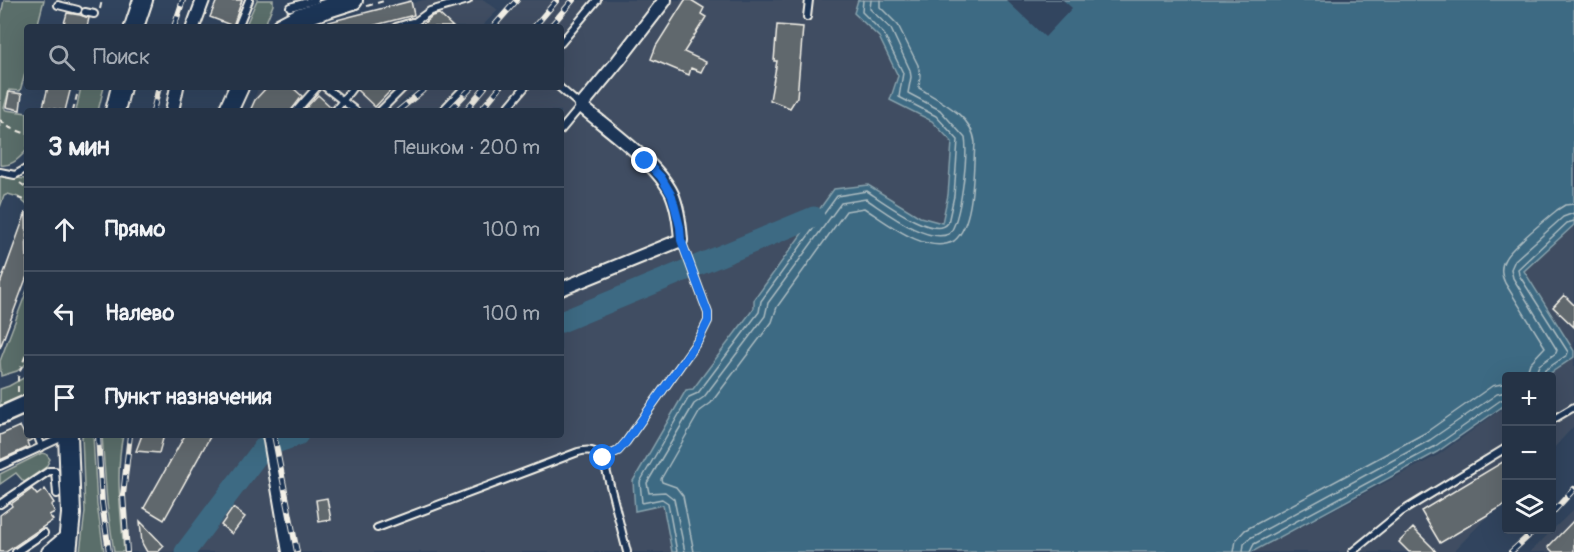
<!DOCTYPE html>
<html lang="ru">
<meta charset="utf-8">
<style>
body{margin:0;font-family:Pangolin,sans-serif;background:#2d3b4d;color:#f1f3f6}
.controls{position:absolute;right:18px;bottom:18px;display:grid;overflow:hidden;border-radius:6px;box-shadow:0 6px 24px #0002}
.controls button{width:54px;height:54px;display:grid;place-items:center;padding:0;border:0;border-bottom:2px solid #424e5f;background:#253346;color:#f1f3f6;font:30px sans-serif}
.stop{position:absolute;width:18px;height:18px;margin:-14px;border:4px solid #1a73e8;border-radius:50%;background:#fff}
.stop.end{background:#1a73e8;border-color:#fff;box-shadow:0 2px 6px #0008}
.list{margin:0;padding:0;list-style:none}
h2{display:flex;justify-content:space-between;align-items:center;height:78px;margin:0;padding:0 24px;font-size:26px}
h2 small{font-size:20px;font-weight:400;color:#a3aab3}
.list li{display:grid;grid-template-columns:39px 1fr auto;gap:18px;align-items:center;box-sizing:border-box;height:84px;padding:0 24px;border-top:2px solid #424e5f}
.list b{display:block;font-size:22px;white-space:nowrap}
.list em{font-size:20px;font-style:normal;color:#a3aab3}
.icon{flex:none;width:33px;height:33px;fill:none;stroke:currentColor;stroke-width:2;stroke-linecap:round;stroke-linejoin:round}
.map{position:relative;flex:none;width:1574px;height:552px;overflow:hidden}
.search{position:absolute;background:#253346;box-shadow:0 6px 24px #0002;left:24px;top:24px;width:540px;height:66px;display:flex;align-items:center;gap:15px;box-sizing:border-box;padding:0 21px;border-radius:6px;color:#a3aab3;font-size:22px}
.panel{position:absolute;background:#253346;box-shadow:0 6px 24px #0002;left:24px;top:108px;width:540px;height:330px;border-radius:6px}
.map>svg:first-child{display:block}
</style>
<div class="map">
<svg width="1574" height="552" viewBox="0 0 1574 552">
<rect width="100%" height="100%" fill="#31445e"/>
<filter id="ink" filterUnits="userSpaceOnUse"><feTurbulence type="fractalNoise" baseFrequency=".0167" numOctaves="2"/><feDisplacementMap in="SourceGraphic" scale="12" xChannelSelector="R" yChannelSelector="G"/><feConvolveMatrix kernelMatrix="1 2 1 2 8 2 1 2 1" color-interpolation-filters="sRGB"/></filter>
<g filter="url(#ink)">
<path fill="#3f4e62" d="M423 0H484L498 10 481 27H334Z
M517 0H858L854 13 879 37 898 76 890 100 932 121 952 142 948 195 942 223 920 217 868 185 834 189 755 300 754 308 693 389 663 505 672 552H127L123 495 130 435H561V111H398L427 87H561V27H493Z
M259 87H419L391 111H248Z
M1574 225V351L1524 271Z
M1574 357V426L1552 450V376H1547Z
M1506 406V497L1453 552H1253L1438 455Z
M1574 509V552H1530Z"/>
<path fill="#5a6e6a" stroke="#a7b0a9" stroke-width="1.5" d="M4 0H44L37 27H27V67L20 91 9 90 4 108 6 110 27 113V150C19 158 12 167 0 165V20Z
M257 0H273V5L264 27H245Z
M81 87H104L98 111H76Z
M0 176 25 179 27 183V205L18 197 8 194 4 196 0 207Z
M27 290V363L17 371 1 376 0 361Z
M27 376V397L0 411V389L9 386Z
M82 435H93L97 505 104 552H80L85 512Z
M102 435H123C115 473 121 513 124 552H114L107 503Z
M42 453 46 454 50 459 46 467 24 482 16 473 0 484V474Z"/>
<path fill="#3e6a83" stroke="#87a0ab" stroke-width="1.5" d="M858 0H1574V225L1524 271 1574 351V357L1546 376H1506V404L1437 452 1252 552H672L663 505 635 511 633 481 686 390 693 389 754 308V300L834 189 868 185 920 217 942 223 948 195 952 142 932 121 890 100 898 76 879 37 854 13Z"/>
<path fill="#31445e" d="M1006 0H1063L1072 8 1045 37Z"/>
<g fill="none" stroke-linecap="round" stroke-linejoin="round">
<path stroke="#abbbc0" stroke-width="1.5" d="M1526 376 1530 363 1545 347 1505 283C1501 275 1500 267 1505 259 1511 247 1545 220 1557 210L1565 205 1574 204
M1535 376 1539 365 1556 353 1557 350 1513 278 1511 269 1515 260 1563 217 1574 213
M1543 376 1545 370 1567 355 1568 352 1519 275 1518 269 1567 223 1574 221
M677 552 668 503 662 499 642 503 640 482 689 397 698 393 759 312 761 301 837 196 867 191C881 200 935 241 948 223L954 196 958 140 936 116 899 97 903 73 884 34 862 12 863 0
M685 552 674 499 665 492 649 493 647 483 694 404 704 397 765 316 768 303 841 203 866 199C885 211 926 244 949 234 961 222 968 155 965 138L940 110 908 93 911 77 910 70 891 29 870 9 871 0
M694 552 683 496 676 487 662 482 661 479 700 411 711 403 772 322 777 307 846 211 864 208C886 222 927 256 954 241 975 224 973 169 975 143 973 116 939 100 919 88L920 75 918 65 898 25 880 7V0
M1234 552 1236 540 1245 530 1425 433 1492 386 1506 383
M1243 552 1244 544 1250 538 1430 440 1497 394 1506 392
M1250 552 1254 544 1434 447 1501 400 1506 399"/>
<path stroke="#3e6a83" stroke-width="21" d="M561 322 814 217
M185 552 264 447 298 435"/>
</g>
<path fill="#61676d" stroke="#f4f1e8" stroke-width="1.5" d="M217 0H242L233 26 210 17Z
M685 0H691L704 8 701 14 706 17 684 52 706 62 701 72 691 68 689 75 651 59 656 46Z
M411 1 414 15 368 27H321V24Z
M67 13 80 15 89 18 87 27H63Z
M439 14 453 27H420L432 16Z
M777 25 803 27 797 97 790 108 770 100 777 61H774Z
M48 87H71L65 111 43 107Z
M267 87H292L302 96 291 111H250L255 100Z
M358 87H394L375 107 357 90Z
M9 92 22 94 20 110 6 107Z
M318 95 331 107 330 111H303Z
M26 212 27 276 0 348V284Z
M1564 295 1574 305V327L1553 307Z
M20 426 24 434 27 432V435H33V439L27 442 29 447 0 460V435Z
M142 435H164L159 453 136 451Z
M185 435H211L164 520 144 508Z
M1506 460V504L1440 543 1421 511Z
M32 489 37 495 45 489 54 503 51 505 55 512 49 515 53 520 6 552H0V515L12 506 11 504Z
M327 498 331 520 319 522 316 500Z
M233 508 245 517 232 534 221 525Z
M1574 520V552H1553L1548 547Z
M140 521 164 546 158 552H147L142 543Z
M1413 528 1433 548 1436 552H1409L1399 542Z"/>
<g fill="none" stroke-linecap="round" stroke-linejoin="round">
<defs>
<path id="service" d="M58 5 78 10
M290 7 315 0
M85 12 94 14
M807 17 809 0
M238 27 249 0
M396 27 412 22
M408 27 430 11 468 0
M561 43 597 0
M325 87 356 111
M559 87 581 106 561 130
M296 111 317 87
M335 111 353 87
M380 111 404 87
M442 111 465 87
M505 111 525 87
M0 172 15 175 27 168
M1552 420 1574 407
M38 437 42 447
M603 458 618 451 626 442 699 339 708 321V313L681 240
M603 458 627 552
M0 466 65 436
M0 504 49 471H55L57 494
M377 528 578 452C589 449 594 450 603 458
M16 552 44 533
M1352 552 1401 512 1506 448"/>
<path id="minor" d="M193 27 203 0
M172 111 177 87
M561 289 681 240C680 226 678 208 672 194 657 163 608 129 581 106L618 61 665 0
M269 435 289 552
M48 552 68 535"/>
<path id="secondary" d="M0 416 27 404"/>
<path id="primary" d="M134 27 143 0
M281 27 300 17 353 0
M115 111 121 87
M228 111 239 87
M67 552 71 514 68 435"/>
</defs>
<use href="#service" stroke="#f4f1e8" stroke-width="10"/>
<use href="#minor" stroke="#f4f1e8" stroke-width="16"/>
<use href="#secondary" stroke="#f4f1e8" stroke-width="21"/>
<use href="#primary" stroke="#f4f1e8" stroke-width="22"/>
<path stroke="#f4f1e8" stroke-width="2" stroke-dasharray="6 4.5" stroke-linecap="butt" d="M367 6 387 0
M100 9 102 0
M73 111 79 87
M0 120 10 128 27 134
M20 183 27 188
M18 198 27 201
M18 392V377L27 351"/>
<use href="#service" stroke="#1d3557" stroke-width="6"/>
<use href="#minor" stroke="#1d3557" stroke-width="12"/>
<use href="#secondary" stroke="#1d3557" stroke-width="16"/>
<use href="#primary" stroke="#1d3557" stroke-width="18"/>
<defs>
<path id="rail" d="M174 27 183 0
M493 27 517 0
M534 27 557 0
M550 27 573 0
M153 111 159 87
M398 111 427 87
M449 111 472 87
M465 111 485 87
M480 111 500 87
M98 435 102 503 109 552
M274 435 297 552
M1552 513 1574 489
M127 552 123 495 130 435
M1511 552 1535 530"/>
</defs>
<use href="#rail" stroke="#f4f1e8" stroke-width="6"/>
<use href="#rail" stroke="#1d3557" stroke-width="4" stroke-dasharray="11" stroke-linecap="butt"/>
</g>
</g>
<g fill="none" stroke-linecap="round" stroke-linejoin="round" filter="url(#ink)">
<path stroke="#1a73e8" stroke-width="8" d="M603 458 618 451 626 442 699 339 708 321V313L681 240 680 227 672 196 661 177 645 161"/>
</g>
</svg>
<div class="controls">
<button>+</button>
<button>−</button>
<button><svg class="icon" aria-label="layers" viewBox="0 0 24 24"><path d="M12 4l9 5-9 5-9-5zM3 14l9 5 9-5"/></svg></button>
</div>
<div class="stop" style="left:603px;top:458px"></div>
<div class="stop end" style="left:645px;top:161px"></div>
<div class="search"><svg class="icon" aria-label="search" viewBox="0 0 24 24"><circle cx="10" cy="10" r="6"/><path d="M15 15l6 6"/></svg>Поиск</div>
<section class="panel">
<h2>3 мин<small>Пешком · 200 m</small></h2>
<ul class="list">
<li><svg class="icon" aria-label="ahead" viewBox="0 0 24 24"><path d="M12 20V5M6 11l6-6 6 6"/></svg><div><b>Прямо</b></div><em>100 m</em></li>
<li><svg class="icon" aria-label="left" viewBox="0 0 24 24"><path d="M17 20v-9H6M10 6l-5 5 5 5"/></svg><div><b>Налево</b></div><em>100 m</em></li>
<li><svg class="icon" aria-label="arrive" viewBox="0 0 24 24"><path d="M6 21V4h12l-3 4 3 4H6"/></svg><div><b>Пункт назначения</b></div></li>
</ul>
</section>
</div>
